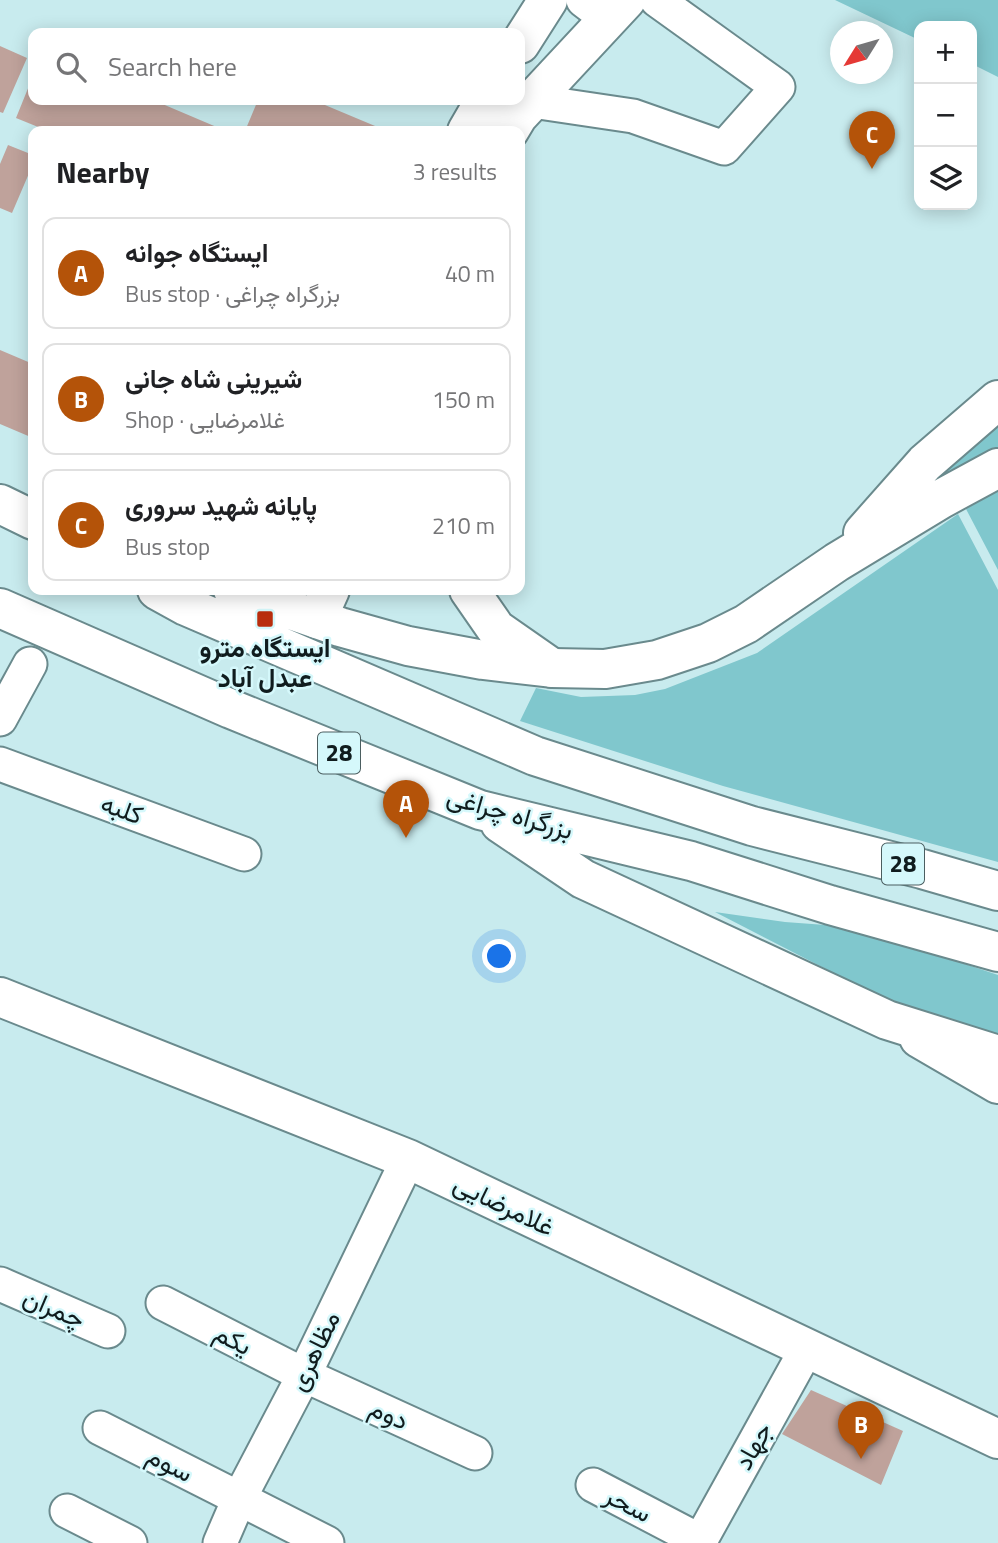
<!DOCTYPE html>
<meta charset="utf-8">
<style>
body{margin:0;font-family:"Titillium Web",Vazirmatn,sans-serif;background:#f6f6f6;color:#202124}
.controls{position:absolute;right:21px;top:21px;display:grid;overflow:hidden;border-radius:14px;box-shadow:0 4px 18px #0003}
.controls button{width:63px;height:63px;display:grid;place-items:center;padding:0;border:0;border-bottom:2px solid #e0e0e0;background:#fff;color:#202124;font:35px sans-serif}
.compass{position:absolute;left:830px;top:21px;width:63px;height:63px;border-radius:50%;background:#fff;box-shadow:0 4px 18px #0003;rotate:233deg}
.you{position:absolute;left:500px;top:957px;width:24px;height:24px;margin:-18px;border:5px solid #fff;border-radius:50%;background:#1a73e8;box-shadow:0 0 0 10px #1a73e833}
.badge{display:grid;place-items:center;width:46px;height:46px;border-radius:50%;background:#b45309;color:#fff;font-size:23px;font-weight:700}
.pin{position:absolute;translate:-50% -58px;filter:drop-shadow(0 2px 4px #0008)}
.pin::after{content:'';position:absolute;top:37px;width:24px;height:21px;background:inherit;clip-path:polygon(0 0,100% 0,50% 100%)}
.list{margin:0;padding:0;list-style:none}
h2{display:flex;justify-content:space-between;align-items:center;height:91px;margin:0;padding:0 28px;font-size:30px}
h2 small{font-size:23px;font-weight:400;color:#757577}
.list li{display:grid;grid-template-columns:46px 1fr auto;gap:21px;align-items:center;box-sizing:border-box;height:112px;margin:0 14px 14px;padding:0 14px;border:2px solid #e0e0e0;border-radius:14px}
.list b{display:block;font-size:26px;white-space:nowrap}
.list p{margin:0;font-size:23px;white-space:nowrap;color:#757577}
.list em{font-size:23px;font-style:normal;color:#757577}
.icon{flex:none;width:38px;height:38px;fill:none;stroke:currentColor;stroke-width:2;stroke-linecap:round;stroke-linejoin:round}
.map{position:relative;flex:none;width:998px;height:1543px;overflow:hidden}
.search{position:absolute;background:#fff;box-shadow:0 4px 18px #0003;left:28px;top:28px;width:497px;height:77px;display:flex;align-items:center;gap:18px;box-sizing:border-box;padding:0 24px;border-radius:14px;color:#757577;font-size:26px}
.panel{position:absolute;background:#fff;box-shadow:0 4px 18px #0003;left:28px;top:126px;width:497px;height:469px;border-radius:14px}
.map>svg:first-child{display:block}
</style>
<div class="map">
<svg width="998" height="1543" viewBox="0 0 998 1543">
<rect width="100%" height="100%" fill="#c8ebee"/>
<path fill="#80c7cd" d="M835 0H998V77L972 64V26H919V40Z
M998 421V449L906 504Z
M998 490V570L966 509Z
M958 514 998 590V862L723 786 520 721 536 688 581 697 635 695 665 689 757 653Z
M715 912 785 922 839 926 881 936 998 975V1046L933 1024Z"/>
<path fill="#bfa29b" d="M0 46 27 58 3 113 0 112Z
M33 76V100H153L226 131H48L16 118Z
M258 100H313L387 131H245Z
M8 145 33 155V164L12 213 0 208V164Z
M0 350 33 364V438L0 424Z
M811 1390 903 1431 881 1485 782 1434Z"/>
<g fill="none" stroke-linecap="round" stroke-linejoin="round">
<defs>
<path id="minor" d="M583 0 608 19
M532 101 633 116 724 148 778 87 657 0
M0 719 30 664
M0 764 244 854
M0 1284 108 1331
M163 1303 304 1375 475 1453
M100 1428 327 1543
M593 1485 700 1541
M67 1511 130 1543
M220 1543 239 1499 304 1375 408 1159
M699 1543 806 1350"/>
<path id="major" d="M520 44 548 0
M467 131 485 100
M509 131 518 116 626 0
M469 590 496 629 552 668
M317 619 330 590
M0 997 408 1159 998 1439
M919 1038 998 1084"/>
<path id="highway" d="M0 504 33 520
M863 533 925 463 998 400
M157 590 186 606 535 756 752 826 922 869 998 891
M233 590 340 627 408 646 483 660 552 668 605 669 657 660 708 643 746 624 837 562 941 499 998 468
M0 608 231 709 480 810 691 861 830 905 998 952
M500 823 583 879 887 1020 998 1055"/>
</defs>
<use href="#minor" stroke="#6a8a8d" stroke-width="37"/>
<use href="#major" stroke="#6a8a8d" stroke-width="42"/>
<use href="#highway" stroke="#6a8a8d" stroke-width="42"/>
<use href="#minor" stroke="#fff" stroke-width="33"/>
<use href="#major" stroke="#fff" stroke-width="38"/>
<use href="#highway" stroke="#fff" stroke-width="38"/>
</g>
<rect fill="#b92e0e" stroke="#d5f8fb" stroke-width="2.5" x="256" y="610" width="18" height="18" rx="3.5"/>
<g text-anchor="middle" stroke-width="5" stroke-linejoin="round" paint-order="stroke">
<g fill="#d5f8fb" stroke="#4b5e60" stroke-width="2">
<rect x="318" y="732.5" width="42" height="41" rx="5"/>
<rect x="882" y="843.5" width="42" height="41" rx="5"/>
</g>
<g font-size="24" font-weight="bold" fill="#101c1e">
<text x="339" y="761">28</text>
<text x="903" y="872">28</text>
</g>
<g font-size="26" font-weight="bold" fill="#101c1e" stroke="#d5f8fb">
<text x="265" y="657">ایستگاه مترو<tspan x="265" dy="30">عبدل آباد</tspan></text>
</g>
<g font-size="26" fill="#101c1e" stroke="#d5f8fb">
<text transform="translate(122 809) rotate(20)" y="9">کلبه</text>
<text transform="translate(510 813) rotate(16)" y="9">بزرگراه چراغی</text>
<text transform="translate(504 1205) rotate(26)" y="9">غلامرضایی</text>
<text transform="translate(54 1308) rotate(23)" y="9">چمران</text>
<text transform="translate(233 1339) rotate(27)" y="9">یکم</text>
<text transform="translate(314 1351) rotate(-64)" y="9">مظاهری</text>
<text transform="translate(389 1414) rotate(24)" y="9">دوم</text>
<text transform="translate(753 1446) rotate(-61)" y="9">جهاد</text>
<text transform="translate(170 1464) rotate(27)" y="9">سوم</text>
<text transform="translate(628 1504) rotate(27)" y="9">سحر</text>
</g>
</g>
</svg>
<div class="controls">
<button>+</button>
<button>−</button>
<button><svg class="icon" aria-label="layers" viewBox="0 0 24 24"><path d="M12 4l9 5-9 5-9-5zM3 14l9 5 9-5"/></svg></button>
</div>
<svg class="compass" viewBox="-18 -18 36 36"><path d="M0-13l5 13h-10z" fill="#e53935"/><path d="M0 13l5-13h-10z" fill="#757577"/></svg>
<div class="you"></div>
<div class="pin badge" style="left:406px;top:838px">A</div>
<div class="pin badge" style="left:861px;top:1459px">B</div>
<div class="pin badge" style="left:872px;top:169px">C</div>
<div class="search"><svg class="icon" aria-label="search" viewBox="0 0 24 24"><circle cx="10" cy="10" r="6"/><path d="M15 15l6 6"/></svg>Search here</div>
<section class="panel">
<h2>Nearby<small>3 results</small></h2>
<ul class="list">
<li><span class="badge">A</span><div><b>ایستگاه جوانه</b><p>Bus stop · بزرگراه چراغی</p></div><em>40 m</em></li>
<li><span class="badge">B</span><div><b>شیرینی شاه جانی</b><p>Shop · غلامرضایی</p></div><em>150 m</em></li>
<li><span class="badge">C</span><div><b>پایانه شهید سروری</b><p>Bus stop</p></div><em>210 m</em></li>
</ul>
</section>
</div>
